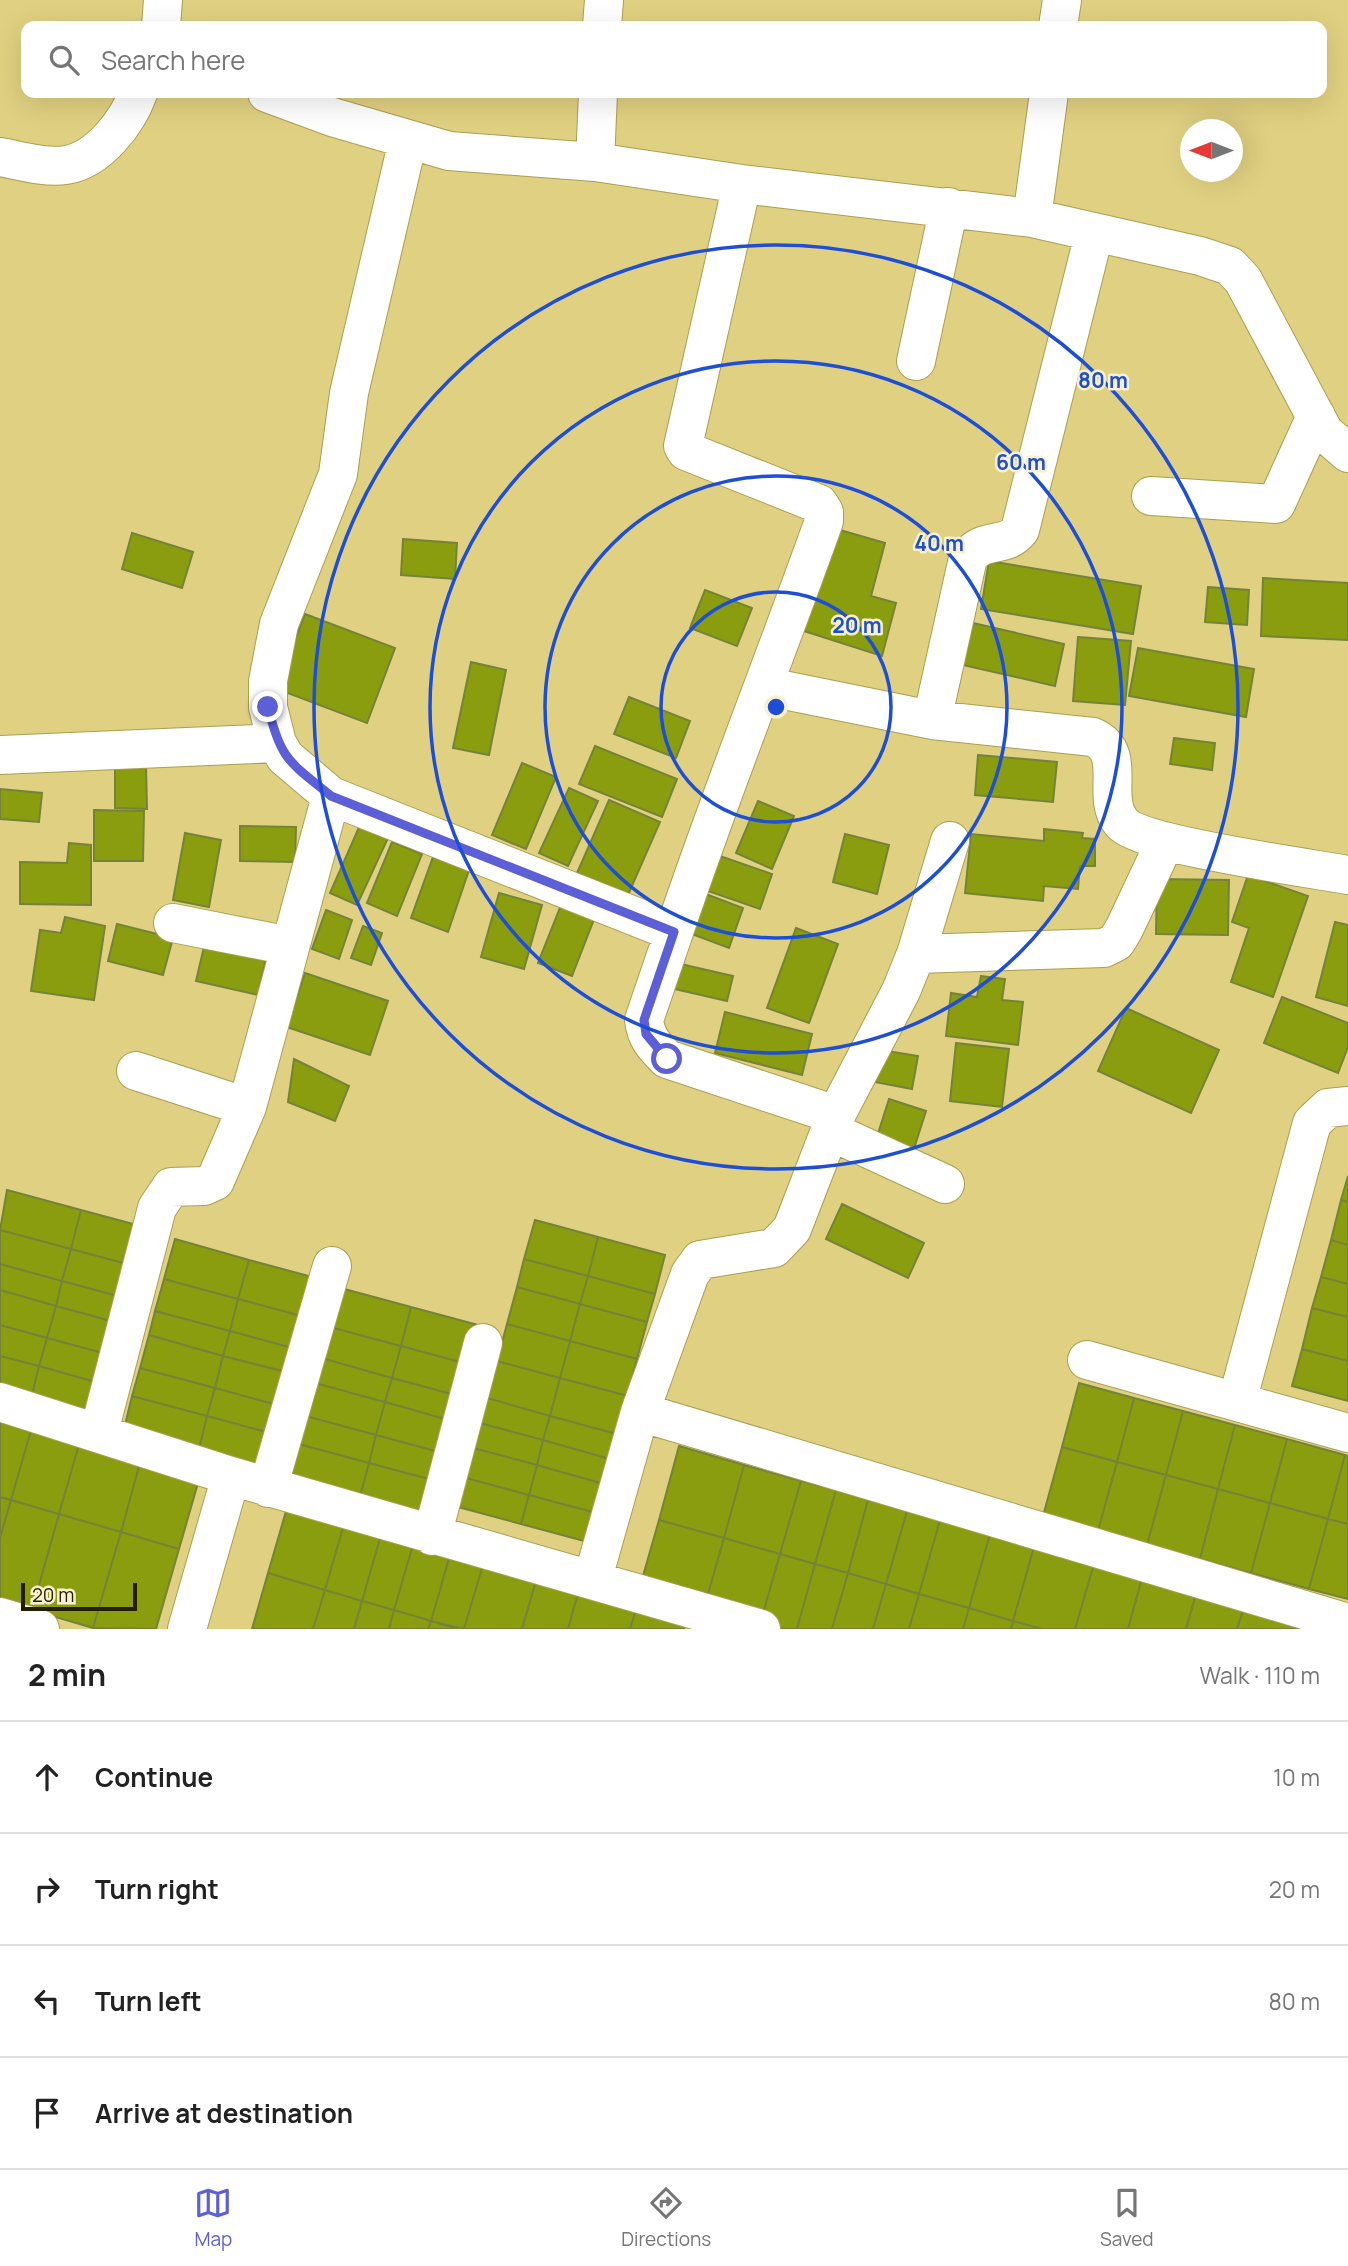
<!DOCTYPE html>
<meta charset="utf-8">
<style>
body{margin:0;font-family:Manrope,sans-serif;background:#f6f6f6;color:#222}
.compass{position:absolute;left:1180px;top:119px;width:63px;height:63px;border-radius:50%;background:#fff;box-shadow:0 7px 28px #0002;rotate:270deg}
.scale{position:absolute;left:21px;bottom:18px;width:116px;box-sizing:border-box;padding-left:7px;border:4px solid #241e00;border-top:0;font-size:19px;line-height:24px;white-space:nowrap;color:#241e00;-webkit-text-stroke:5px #f9f1cb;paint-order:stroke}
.stop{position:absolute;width:21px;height:21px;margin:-16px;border:5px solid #5d5fd7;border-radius:50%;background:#fff}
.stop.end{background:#5d5fd7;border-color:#fff;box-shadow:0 2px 7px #0008}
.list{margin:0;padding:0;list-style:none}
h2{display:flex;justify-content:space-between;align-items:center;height:91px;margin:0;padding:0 28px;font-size:30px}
h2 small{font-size:23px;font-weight:400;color:#767676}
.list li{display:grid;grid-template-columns:46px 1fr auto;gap:21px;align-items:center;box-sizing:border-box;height:112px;padding:0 28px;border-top:2px solid #e0e0e0}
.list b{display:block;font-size:26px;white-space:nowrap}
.list em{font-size:23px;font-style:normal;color:#767676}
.icon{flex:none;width:38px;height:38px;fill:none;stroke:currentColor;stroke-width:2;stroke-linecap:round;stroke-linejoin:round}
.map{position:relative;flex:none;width:1348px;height:1629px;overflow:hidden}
.search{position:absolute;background:#fff;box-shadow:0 7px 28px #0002;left:21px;right:21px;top:21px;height:77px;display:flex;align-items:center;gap:18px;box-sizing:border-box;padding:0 24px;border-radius:14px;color:#767676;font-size:26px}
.sheet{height:539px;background:#fff}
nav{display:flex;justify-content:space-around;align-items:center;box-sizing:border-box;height:98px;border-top:2px solid #e0e0e0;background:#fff;font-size:19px;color:#767676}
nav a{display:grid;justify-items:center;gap:4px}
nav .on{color:#5d5fd7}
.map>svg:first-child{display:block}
</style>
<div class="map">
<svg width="1348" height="1629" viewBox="0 0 1348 1629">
<rect width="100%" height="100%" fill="#e0d081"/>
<path fill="#8a9d0e" stroke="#758338" stroke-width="2" d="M833 528 885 543 871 596 896 603 882 656 804 631Z
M132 533 193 552 182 588 122 569Z
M403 539 457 543 455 579 401 575Z
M989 561 1141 586 1133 634 981 609Z
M1263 578 1348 583V640L1261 636Z
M1208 587 1249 590 1247 625 1205 622Z
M705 590 752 608 737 646 690 628Z
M305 614 395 648 367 723 277 689Z
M973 623 1064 644 1055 686 963 665Z
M1078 637 1131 641 1125 705 1073 701Z
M1138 648 1254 669 1246 717 1129 696Z
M471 662 506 670 489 755 453 748Z
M629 697 690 721 676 758 614 734Z
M1174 738 1215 743 1212 770 1170 764Z
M595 746 677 779 662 817 579 784Z
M978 755 1057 762 1053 802 975 795Z
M522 763 556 777 526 849 492 835Z
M115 766H146L147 809 115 808Z
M569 788 598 801 568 866 539 853Z
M0 789 42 793 39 822 0 819Z
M609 800 660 822 628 895 577 873Z
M758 801 794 816 772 869 736 853Z
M94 810 144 811 143 861H94Z
M360 825 388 838 357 905 330 893Z
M240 826 296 827 295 862 240 861Z
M1044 829 1083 833 1082 838 1095 839V866H1080L1078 889 1044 886 1043 901 965 893 971 834 1044 841Z
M185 833 221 840 209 907 173 900Z
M845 834 889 845 877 894 833 882Z
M392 842 422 854 397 916 367 903Z
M69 843 91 845V905L20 904V862L67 863Z
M714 854 772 874 760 909 702 889Z
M433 857 469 870 448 932 411 918Z
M1248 875 1308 896 1273 997 1231 982 1249 928 1232 922Z
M1157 879 1229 880 1228 935 1156 934Z
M499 893 542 905 524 969 481 957Z
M703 893 743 908 729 948 689 933Z
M565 895 598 909 572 976 538 963Z
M326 910 352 920 339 959 312 949Z
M65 917 105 926 94 1000 31 991 40 930 61 933Z
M1335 922 1348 925V1006L1316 997Z
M117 924 173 938 163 975 108 961Z
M363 926 382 933 371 965 351 958Z
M796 928 838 944 809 1023 767 1008Z
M207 934 268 949 258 995 196 981Z
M672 962 733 976 727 1001 666 987Z
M305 973 388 1001 370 1055 287 1027Z
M981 976 1005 979 1002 1000 1023 1002 1018 1045 946 1036 951 993 977 997Z
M1282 997 1348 1023V1047L1338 1073 1264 1043Z
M1126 1008 1219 1050 1191 1113 1098 1071Z
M725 1012 812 1034 802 1075 715 1053Z
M956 1043 1009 1049 1002 1107 950 1101Z
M881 1050 918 1056 912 1089 875 1082Z
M294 1059 349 1086 335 1121 288 1102Z
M889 1099 926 1111 911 1158 874 1146Z
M1348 1176V1202L1341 1200Z
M7 1190 81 1210 71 1249 0 1230Z
M1341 1200 1348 1202V1245L1331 1240Z
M842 1204 924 1243 908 1278 826 1239Z
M81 1210 148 1228 138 1267 71 1249Z
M535 1220 598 1237 588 1276 524 1259Z
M0 1230 71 1249 62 1281 0 1264Z
M598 1237 665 1255 655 1294 588 1276Z
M175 1239 249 1260 238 1299 164 1279Z
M1331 1240 1348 1245V1284L1321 1277Z
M71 1249 138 1267 129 1299 62 1281Z
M524 1259 588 1276 580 1304 517 1287Z
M249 1260 316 1278 305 1317 238 1299Z
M0 1264 62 1281 56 1306 0 1290Z
M588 1276 655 1294 647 1322 580 1304Z
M1321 1277 1348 1284V1317L1312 1308Z
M164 1279 238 1299 230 1331 155 1311Z
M62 1281 129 1299 122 1324 56 1306Z
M337 1287 411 1307 401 1346 326 1326Z
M517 1287 580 1304 570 1341 507 1324Z
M0 1290 56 1306 47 1338 0 1325Z
M238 1299 305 1317 296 1349 230 1331Z
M580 1304 647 1322 637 1359 570 1341Z
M56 1306 122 1324 114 1356 47 1338Z
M411 1307 478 1325 467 1364 401 1346Z
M1312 1308 1348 1317V1361L1302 1349Z
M155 1311 230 1331 223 1356 149 1335Z
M507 1324 570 1341 560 1378 497 1361Z
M0 1325 47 1338 39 1366 0 1356Z
M326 1326 401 1346 392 1378 318 1357Z
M230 1331 296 1349 290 1373 223 1356Z
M149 1335 223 1356 215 1388 140 1368Z
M47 1338 114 1356 106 1385 39 1366Z
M570 1341 637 1359 628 1396 560 1378Z
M401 1346 467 1364 459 1396 392 1378Z
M1302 1349 1348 1361V1401L1292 1386Z
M0 1356 39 1366 30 1403 0 1395Z
M223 1356 290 1373 281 1406 215 1388Z
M318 1357 392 1378 385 1402 311 1382Z
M497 1361 560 1378 550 1416 487 1398Z
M39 1366 106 1385 97 1421 30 1403Z
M140 1368 215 1388 207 1416 132 1396Z
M392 1378 459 1396 452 1421 385 1402Z
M560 1378 628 1396 617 1434 550 1416Z
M311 1382 385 1402 376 1435 302 1415Z
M1079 1383 1134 1398 1117 1462 1062 1447Z
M215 1388 281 1406 274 1434 207 1416Z
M132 1396 207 1416 198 1453 123 1433Z
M487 1398 550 1416 543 1440 480 1423Z
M1134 1398 1183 1411 1166 1475 1117 1462Z
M385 1402 452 1421 443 1453 376 1435Z
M1183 1411 1235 1425 1218 1489 1166 1475Z
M302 1415 376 1435 369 1463 295 1443Z
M207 1416 274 1434 264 1471 198 1453Z
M550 1416 617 1434 610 1459 543 1440Z
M0 1418 32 1427 11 1500 0 1497Z
M480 1423 543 1440 537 1465 473 1448Z
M1235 1425 1287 1439 1270 1503 1218 1489Z
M32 1427 80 1441 59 1514 11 1500Z
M376 1435 443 1453 436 1481 369 1463Z
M1287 1439 1345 1455 1328 1519 1270 1503Z
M543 1440 610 1459 604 1484 537 1465Z
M80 1441 141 1459 121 1532 59 1514Z
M295 1443 369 1463 359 1500 284 1479Z
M679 1446 744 1465 724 1538 659 1520Z
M1062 1447 1117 1462 1098 1531 1043 1516Z
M473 1448 537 1465 529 1495 466 1478Z
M1345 1455 1348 1456V1524L1328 1519Z
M141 1459 200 1476 179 1549 121 1532Z
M1117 1462 1166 1475 1147 1545 1098 1531Z
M369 1463 436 1481 426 1518 359 1500Z
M537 1465 604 1484 596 1513 529 1495Z
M744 1465 801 1481 780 1554 724 1538Z
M1166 1475 1218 1489 1200 1559 1147 1545Z
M466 1478 529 1495 521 1524 458 1507Z
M801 1481 836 1490 815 1564 780 1554Z
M1218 1489 1270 1503 1251 1573 1200 1559Z
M836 1490 868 1500 848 1573 815 1564Z
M529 1495 596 1513 588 1542 521 1524Z
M0 1497 11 1500 0 1538Z
M11 1500 59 1514 32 1610 0 1601V1538Z
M868 1500 907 1511 886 1584 848 1573Z
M289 1501 346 1517 325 1590 268 1573Z
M1270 1503 1328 1519 1309 1589 1251 1573Z
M907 1511 940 1520 919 1594 886 1584Z
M59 1514 121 1532 93 1628 32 1610Z
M346 1517 383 1528 362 1601 325 1590Z
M1328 1519 1348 1524V1599L1309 1589Z
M659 1520 724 1538 704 1608 639 1590Z
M940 1520 990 1534 969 1608 919 1594Z
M383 1528 415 1538 394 1610 362 1601Z
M121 1532 179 1549 156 1629 93 1628Z
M990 1534 1034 1547 1013 1621 969 1608Z
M415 1538 452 1548 431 1621 394 1610Z
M724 1538 780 1554 760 1624 704 1608Z
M1034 1547 1094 1564 1075 1629H1042L1013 1621Z
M452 1548 485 1558 464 1629 431 1621Z
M780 1554 815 1564 797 1629H776L760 1624Z
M485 1558 538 1574 522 1629H464Z
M815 1564 848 1573 832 1629H797Z
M1094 1564 1142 1578 1128 1629H1075Z
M268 1573 325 1590 313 1629H252Z
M848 1573 886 1584 873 1629H832Z
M538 1574 580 1586 568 1629H522Z
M1142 1578 1196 1594 1186 1629H1128Z
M886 1584 919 1594 909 1629H873Z
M580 1586 638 1603 630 1629H568Z
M325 1590 362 1601 354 1629H313Z
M919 1594 969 1608 963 1629H909Z
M1196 1594 1244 1607 1237 1629H1186Z
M362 1601 394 1610 389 1629H354Z
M638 1603 688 1617 684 1629H630Z
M1244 1607 1304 1629H1237Z
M969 1608 1013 1621 1011 1629H963Z
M394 1610 431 1621 428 1629H389Z
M431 1621 458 1629H428Z
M1013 1621 1042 1629H1011Z"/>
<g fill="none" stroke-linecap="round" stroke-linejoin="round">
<defs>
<path id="minor" d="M161 26 163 0
M602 26 604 0
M1058 26 1062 0
M267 93 332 117 449 151 595 162 742 184 1032 218 1200 256 1230 266 1243 280 1324 432 1348 453
M408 140 349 393 338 474 279 624 268 681V707L277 743 285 757 331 796 674 932 644 1020C646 1038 654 1046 667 1059L836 1115
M0 157C21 161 45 168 66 165 99 160 128 121 138 93
M595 162 598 93
M1032 218 1049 93
M916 361 949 207
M1151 496 1276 504 1316 416
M764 686 932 720 1093 737C1129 753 1100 796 1121 822 1139 845 1310 868 1348 875
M932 720 968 558C984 535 1004 550 1020 530L1094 234
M0 755 277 743
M173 923 290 946
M674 932C721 793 775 658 824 521V512L819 504 686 451 683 446 742 184
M916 954 950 841
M136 1071 247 1107 331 796
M830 1131 945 1184
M1087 1360 1348 1433
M0 1402 231 1476
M1237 1402 1312 1123 1328 1108 1348 1106
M640 1412 1348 1623
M99 1432 157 1208 171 1187 204 1186 215 1181 247 1107
M268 1488 332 1266
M432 1536 483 1343
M593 1578 640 1412 690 1274 700 1260 774 1248 792 1229 836 1115 901 991 916 954 1104 948 1116 942 1124 929 1165 842
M0 1617 40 1629
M187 1629 231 1476 761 1629"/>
</defs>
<use href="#minor" stroke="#ae9e50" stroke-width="40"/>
<use href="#minor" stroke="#fff" stroke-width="38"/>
</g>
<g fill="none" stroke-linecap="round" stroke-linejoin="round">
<path stroke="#5d5fd7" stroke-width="9" d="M268 707C281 761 290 762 331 796L674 932 644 1020 646 1034 667 1059"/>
</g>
<g fill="none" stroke="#1d4ed8" stroke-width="3.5">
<circle cx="776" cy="707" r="115"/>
<circle cx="776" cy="707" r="231"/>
<circle cx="776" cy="707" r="346"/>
<circle cx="776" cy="707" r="462"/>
</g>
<circle cx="776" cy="707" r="10" fill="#1d4ed8" stroke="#f9f1cb" stroke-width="3.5"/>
<g font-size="21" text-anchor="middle" font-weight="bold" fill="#1d4ed8" stroke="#f9f1cb" stroke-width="5" stroke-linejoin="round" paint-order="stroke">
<text x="1103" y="388">80 m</text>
<text x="1021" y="470">60 m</text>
<text x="939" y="551">40 m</text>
<text x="857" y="633">20 m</text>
</g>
</svg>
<svg class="compass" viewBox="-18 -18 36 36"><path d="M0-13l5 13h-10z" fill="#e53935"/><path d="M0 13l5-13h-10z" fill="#767676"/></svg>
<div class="scale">20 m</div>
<div class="stop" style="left:667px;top:1059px"></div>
<div class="stop end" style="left:268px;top:707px"></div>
<div class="search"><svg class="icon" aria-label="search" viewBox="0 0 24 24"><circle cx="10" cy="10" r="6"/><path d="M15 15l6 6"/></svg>Search here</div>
</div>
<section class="sheet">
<h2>2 min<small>Walk · 110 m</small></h2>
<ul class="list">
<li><svg class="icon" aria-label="ahead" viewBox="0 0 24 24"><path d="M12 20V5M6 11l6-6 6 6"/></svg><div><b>Continue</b></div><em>10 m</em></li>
<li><svg class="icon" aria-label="right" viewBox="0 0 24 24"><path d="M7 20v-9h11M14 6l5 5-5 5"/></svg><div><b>Turn right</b></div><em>20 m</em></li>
<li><svg class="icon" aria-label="left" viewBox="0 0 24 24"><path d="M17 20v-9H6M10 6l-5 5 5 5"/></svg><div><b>Turn left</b></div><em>80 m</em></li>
<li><svg class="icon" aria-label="arrive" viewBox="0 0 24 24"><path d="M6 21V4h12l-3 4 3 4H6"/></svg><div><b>Arrive at destination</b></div></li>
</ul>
</section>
<nav>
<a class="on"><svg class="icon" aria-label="map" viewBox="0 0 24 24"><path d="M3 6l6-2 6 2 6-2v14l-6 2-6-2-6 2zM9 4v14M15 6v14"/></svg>Map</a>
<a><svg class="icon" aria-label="directions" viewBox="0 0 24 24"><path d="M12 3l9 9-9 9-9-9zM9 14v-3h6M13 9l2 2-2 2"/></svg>Directions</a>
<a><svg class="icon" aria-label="saved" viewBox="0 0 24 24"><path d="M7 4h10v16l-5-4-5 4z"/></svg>Saved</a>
</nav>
